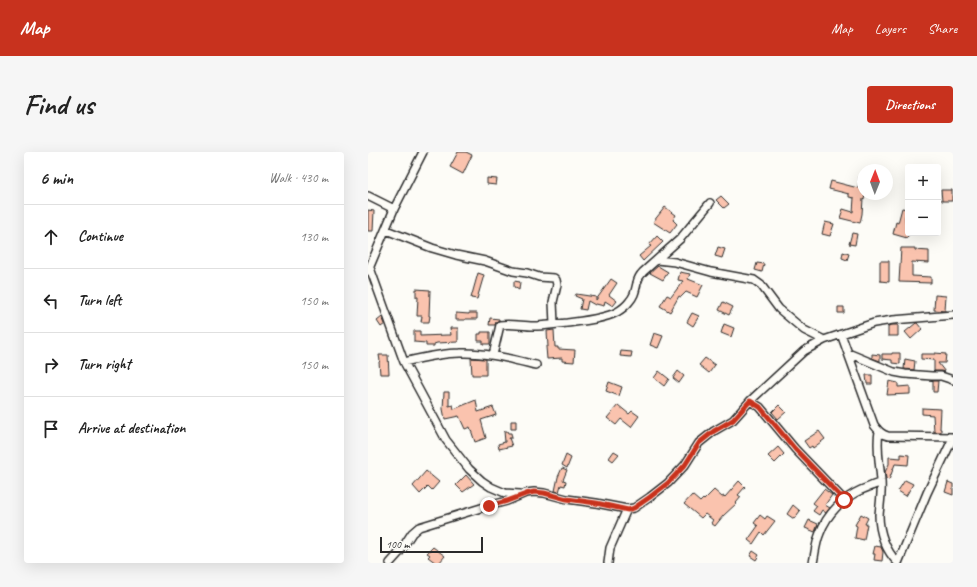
<!DOCTYPE html>
<meta charset="utf-8">
<style>
body{margin:0;font-family:Caveat,sans-serif;background:#f6f6f6;color:#222}
.controls{position:absolute;right:12px;top:12px;display:grid;overflow:hidden;border-radius:4px;box-shadow:0 4px 16px #0002}
.controls button{width:36px;height:36px;display:grid;place-items:center;padding:0;border:0;border-bottom:1px solid #e0e0e0;background:#fff;color:#222;font:20px sans-serif}
.compass{position:absolute;left:489px;top:12px;width:36px;height:36px;border-radius:50%;background:#fff;box-shadow:0 4px 16px #0002;rotate:1deg}
.scale{position:absolute;left:12px;bottom:10px;width:103px;box-sizing:border-box;padding-left:4px;border:2px solid #2b2b2b;border-top:0;font-size:11px;line-height:14px;white-space:nowrap;color:#2b2b2b;-webkit-text-stroke:3px #fdfcf7;paint-order:stroke}
.stop{position:absolute;width:12px;height:12px;margin:-9px;border:3px solid #c8321e;border-radius:50%;background:#fff}
.stop.end{background:#c8321e;border-color:#fff;box-shadow:0 1px 4px #0008}
.list{margin:0;padding:0;list-style:none}
h2{display:flex;justify-content:space-between;align-items:center;height:52px;margin:0;padding:0 16px;font-size:17px}
h2 small{font-size:13px;font-weight:400;color:#767676}
.list li{display:grid;grid-template-columns:26px 1fr auto;gap:12px;align-items:center;box-sizing:border-box;height:64px;padding:0 16px;border-top:1px solid #e0e0e0}
.list b{display:block;font-size:15px;white-space:nowrap}
.list em{font-size:13px;font-style:normal;color:#767676}
.icon{flex:none;width:22px;height:22px;fill:none;stroke:currentColor;stroke-width:2;stroke-linecap:round;stroke-linejoin:round}
.map{position:relative;flex:none;width:585px;height:411px;overflow:hidden;border-radius:4px}
header{display:flex;align-items:center;gap:24px;box-sizing:border-box;height:56px;padding:0 20px;background:#c8321e;color:#fff}
header strong{font-size:19px}
nav{display:flex;gap:22px;margin-inline-start:auto;font-size:14px}
.intro{display:flex;align-items:center;justify-content:space-between;box-sizing:border-box;height:96px;padding:0 24px}
h1{margin:0;font-size:28px}
.button{padding:10px 18px;border-radius:4px;background:#c8321e;color:#fff;font-size:14px;font-weight:700}
main{display:flex;gap:24px;padding:0 24px}
aside{flex:1;background:#fff;border-radius:4px;box-shadow:0 4px 16px #0002}
.map>svg:first-child{display:block}
</style>
<header>
<strong>Map</strong>
<nav><a>Map</a><a>Layers</a><a>Share</a></nav>
</header>
<div class="intro"><h1>Find us</h1><a class="button">Directions</a></div>
<main>
<aside>
<h2>6 min<small>Walk · 430 m</small></h2>
<ul class="list">
<li><svg class="icon" aria-label="ahead" viewBox="0 0 24 24"><path d="M12 20V5M6 11l6-6 6 6"/></svg><div><b>Continue</b></div><em>130 m</em></li>
<li><svg class="icon" aria-label="left" viewBox="0 0 24 24"><path d="M17 20v-9H6M10 6l-5 5 5 5"/></svg><div><b>Turn left</b></div><em>150 m</em></li>
<li><svg class="icon" aria-label="right" viewBox="0 0 24 24"><path d="M7 20v-9h11M14 6l5 5-5 5"/></svg><div><b>Turn right</b></div><em>150 m</em></li>
<li><svg class="icon" aria-label="arrive" viewBox="0 0 24 24"><path d="M6 21V4h12l-3 4 3 4H6"/></svg><div><b>Arrive at destination</b></div></li>
</ul>
</aside>
<div class="map">
<svg width="585" height="411" viewBox="0 0 585 411">
<rect width="100%" height="100%" fill="#fdfcf7"/>
<filter id="ink" filterUnits="userSpaceOnUse"><feTurbulence type="fractalNoise" baseFrequency=".025" numOctaves="2"/><feDisplacementMap in="SourceGraphic" scale="8" xChannelSelector="R" yChannelSelector="G"/><feConvolveMatrix kernelMatrix="1 2 1 2 8 2 1 2 1" color-interpolation-filters="sRGB"/></filter>
<g filter="url(#ink)">
<path fill="#fac3ae" stroke="#2b2b2b" d="M90 0H98L104 3 95 22 82 15Z
M491 25H495V42H497L496 48 495 47 494 62 492 71 472 66 475 57 485 60 486 46 481 45V42L461 37 463 29 490 36Z
M119 26 129 27 128 33 119 32Z
M573 38H584V49H574Z
M353 44 361 52 356 56 348 48Z
M297 55 308 63 305 68 309 72 302 81 285 70Z
M534 56 539 57 537 65 538 79 541 81 539 86 525 82 528 70 530 71Z
M0 58 6 59 5 79H0Z
M457 70 466 72 462 84 454 82Z
M484 81 489 82 487 93 481 92Z
M289 84 295 90 275 109 271 104 283 94 281 93Z
M350 95 357 97 354 106 347 104Z
M533 96H547V98L561 99V111L544 110V124L563 125V131L531 130Z
M475 100 481 102 479 108 474 106Z
M512 109H521V130L512 129Z
M389 111 396 112 394 120 387 118Z
M290 114 300 120 295 128 282 121Z
M312 120 322 122 320 127 335 133 329 145 318 140 313 145 311 144 302 160 292 154 299 143 303 145 315 129 310 128Z
M110 121 116 123 109 147 103 146Z
M243 127 249 131 241 143 249 149 245 154 237 149 236 154 228 152 227 153 220 149 218 158 212 157 214 147 207 144 208 142 228 145V148Z
M146 129 152 130 151 138 146 135Z
M48 137 62 138 61 164H62L61 170H53L54 164H49L50 145H48Z
M567 143 578 144 577 159 566 158Z
M355 150 365 155 361 163 351 158Z
M470 155H476V161H470Z
M88 161 101 162V161H109V167H97V168H88Z
M324 161 331 164 325 174 319 170Z
M14 165 17 172 13 175 9 169Z
M122 166 131 167V168L128 170 127 173H121Z
M548 171H549L554 177 543 187 537 180Z
M356 172 366 176 363 185 353 181Z
M524 173H530V184H520V174Z
M82 176H90V190L69 191 66 192V194H58V191L46 190V179H52V184L79 183H83Z
M186 178 187 195H190V197L207 198 206 210 194 209V206L179 207 178 195H180L179 179Z
M113 180H122V192H115V189H110V182H113Z
M286 181 295 184 290 196 282 193Z
M253 199 264 200 263 205 252 204Z
M524 201H532V212L524 211V208L514 207V202H524Z
M567 201 578 202 577 211H570L577 220 573 219H566V208L553 207V202H567Z
M504 202 512 203V209L504 206Z
M11 203H20L21 222H12L11 210 12 209Z
M103 206 118 207V223H104Z
M337 206 347 213 341 221 331 213Z
M537 207 547 209 546 218 536 217Z
M291 219 301 227 296 234 286 226Z
M310 219 316 224 311 231 305 226Z
M498 223H504V232H499Z
M521 229 530 231V235L542 234V242L519 243Z
M565 229H570L569 240H565Z
M241 230 254 235 251 244 238 239Z
M76 240H81V254L85 253 86 257 108 248 110 260 125 255 128 263 113 268 118 286 107 290 102 275 97 277 91 264 77 267 75 257Z
M250 253 261 262 264 259 271 264 263 275 253 267 248 273 239 266Z
M411 253 418 260 410 267 404 260Z
M554 256 573 257 572 277H573V280H566L565 263 554 262Z
M143 269H148V277H143Z
M136 279H139L140 281H143L144 286H141L144 294 131 297 130 292 137 290Z
M451 279 457 287 445 296 444 294 441 296 436 289Z
M410 295 416 302 407 311 400 304Z
M246 299 251 302 245 309 241 306Z
M533 302 541 303 540 313 527 312 521 328 518 327 517 320 521 312V305L533 306Z
M198 303 203 306 199 316 194 313Z
M194 316 199 318 195 328 198 329 197 334 193 333 191 340 187 339 190 325Z
M58 319 71 330 64 338 60 334 52 342 45 334Z
M98 323 106 332 95 340 88 333Z
M537 328 545 332 538 344 530 339Z
M371 329 377 335 370 343 373 345 368 351H369L355 364 347 374 343 371 345 368 337 362 333 366 316 352 324 343 332 350 335 347 336 348 346 338 354 345 356 344 357 345Z
M580 330 585 332V343L577 340Z
M456 337 464 343 457 353 462 356 458 361 454 358 451 363 445 359 449 354 445 351Z
M425 353 432 359 426 367 419 362Z
M493 362 500 366 497 372H499L496 388 487 386 489 374 487 373Z
M392 363 397 367 399 364 407 369 396 383 393 380 385 392 380 388 390 374 386 371Z
M441 368 450 372 447 380 437 376Z
M507 394 513 395 515 400 514 409 506 408 507 402H505Z
M65 395 77 404 71 411H68L60 405 62 403 59 401Z
M385 399 391 403 388 408 382 404Z"/>
<g fill="none" stroke-linecap="round" stroke-linejoin="round">
<defs>
<path id="minor" d="M0 44 26 57
M18 78 64 96 88 103 117 109 145 119 159 121 171 125 186 126 188 128 189 133 185 150 186 172
M289 108 307 110 343 120 386 128 393 133 411 157 436 178 456 188
M2 116 36 210 78 288 101 317 114 329 123 335 137 341 152 342
M0 119 26 57 55 0
M473 182 506 273C511 279 513 282 520 284L585 285
M480 201 526 220 537 222 564 224H573L585 228
M125 203 132 173C141 171 155 174 165 174 177 174 188 172 199 171 214 169 236 167 249 160 254 157 258 154 261 150 267 143 267 139 269 131 270 126 272 123 275 120L312 87 342 51
M36 210C53 206 74 201 92 201 118 200 143 207 168 213
M382 249 392 255 427 297 476 348
M511 279C508 297 512 311 513 329 514 340 512 352 511 363 511 381 518 399 530 411L559 341 585 286
M22 411 31 401 44 381 51 375 113 356 139 349 158 341 166 340 176 341 199 347 228 351 259 357 266 356 282 345 300 331 317 313 331 291 346 279 365 268 382 249 436 199 456 188 506 171 525 168 585 163
M240 411 242 396 259 357
M445 411C447 401 448 390 452 381 459 362 475 346 493 338 500 335 507 333 513 330"/>
</defs>
<use href="#minor" stroke="#2b2b2b" stroke-width="10"/>
<use href="#minor" stroke="#fdfcf7" stroke-width="7"/>
</g>
</g>
<g fill="none" stroke-linecap="round" stroke-linejoin="round" filter="url(#ink)">
<path stroke="#c8321e" stroke-width="5" d="M121 354 139 349 158 342 166 340 176 341 199 347 228 351 260 358 266 356 282 345 300 331 317 313 331 291 346 279 365 268 382 249 392 255 427 297 476 348"/>
</g>
</svg>
<div class="controls">
<button>+</button>
<button>−</button>
</div>
<svg class="compass" viewBox="-18 -18 36 36"><path d="M0-13l5 13h-10z" fill="#e53935"/><path d="M0 13l5-13h-10z" fill="#767676"/></svg>
<div class="scale">100 m</div>
<div class="stop" style="left:476px;top:348px"></div>
<div class="stop end" style="left:121px;top:354px"></div>
</div>
</main>
